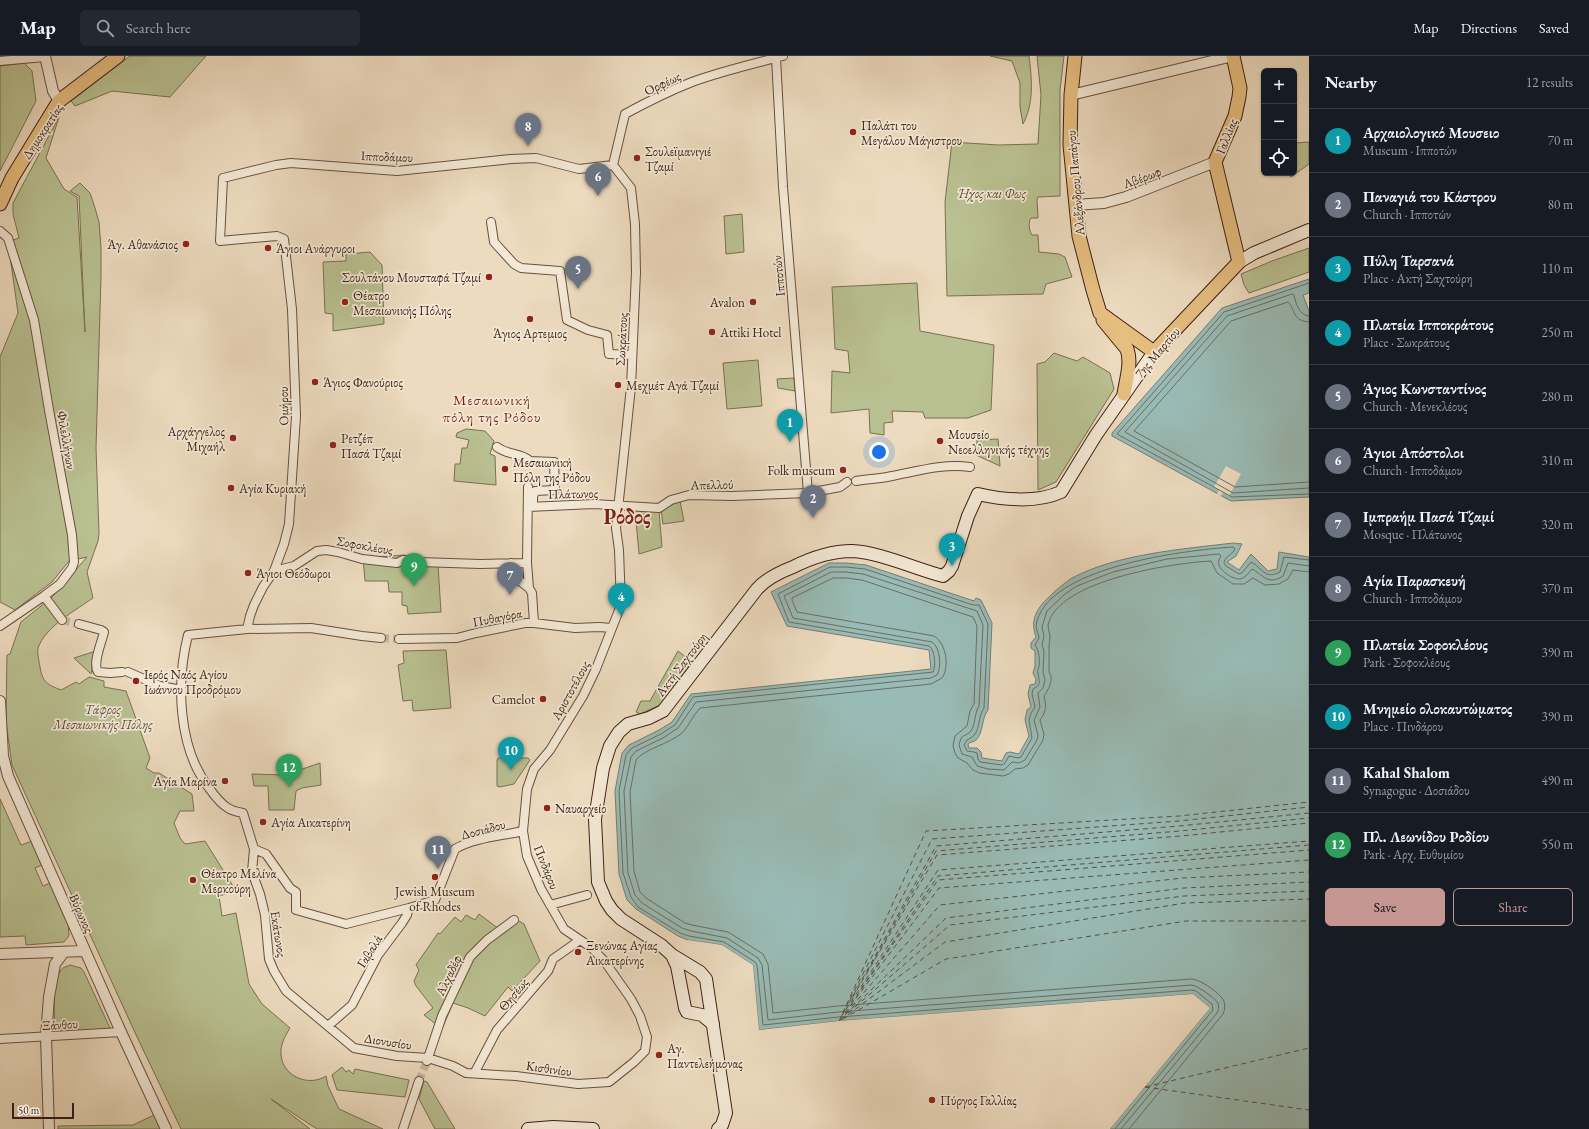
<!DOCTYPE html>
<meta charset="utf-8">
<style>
body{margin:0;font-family:"EB Garamond",serif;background:#242831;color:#f1f3f6}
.controls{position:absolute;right:12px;top:12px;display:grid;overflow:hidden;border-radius:6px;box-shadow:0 1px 3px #0004}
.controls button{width:36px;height:36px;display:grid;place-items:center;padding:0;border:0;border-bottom:1px solid #363941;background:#171b24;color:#f1f3f6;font:20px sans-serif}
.scale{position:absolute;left:12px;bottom:10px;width:62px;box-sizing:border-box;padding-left:4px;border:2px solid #3c2116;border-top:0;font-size:11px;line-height:14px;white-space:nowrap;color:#3c2116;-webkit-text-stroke:3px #f3e8d5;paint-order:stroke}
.you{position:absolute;left:879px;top:396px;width:14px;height:14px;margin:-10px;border:3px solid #fff;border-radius:50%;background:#1a73e8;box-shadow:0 0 0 6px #1a73e833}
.badge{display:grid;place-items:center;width:26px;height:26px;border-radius:50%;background:#c59692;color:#fff;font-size:13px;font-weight:700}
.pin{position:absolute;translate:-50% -33px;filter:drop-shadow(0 1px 2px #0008)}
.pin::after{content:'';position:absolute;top:21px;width:14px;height:12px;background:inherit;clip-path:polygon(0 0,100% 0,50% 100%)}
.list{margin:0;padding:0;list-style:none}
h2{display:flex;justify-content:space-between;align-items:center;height:52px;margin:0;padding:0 16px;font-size:17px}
h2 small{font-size:13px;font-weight:400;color:#9ea1a6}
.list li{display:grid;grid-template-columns:26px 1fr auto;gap:12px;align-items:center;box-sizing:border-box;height:64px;padding:0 16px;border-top:1px solid #363941}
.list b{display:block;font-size:15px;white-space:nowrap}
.list p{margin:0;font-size:13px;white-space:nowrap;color:#9ea1a6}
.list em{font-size:13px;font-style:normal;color:#9ea1a6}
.actions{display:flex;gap:8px;padding:12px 16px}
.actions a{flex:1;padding:9px 0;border:1px solid #c59692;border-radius:6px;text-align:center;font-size:14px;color:#c59692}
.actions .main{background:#c59692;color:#111}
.icon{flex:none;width:22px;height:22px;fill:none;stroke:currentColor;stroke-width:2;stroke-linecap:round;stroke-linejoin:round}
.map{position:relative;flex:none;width:1309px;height:1073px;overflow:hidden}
header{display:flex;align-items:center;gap:24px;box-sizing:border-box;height:56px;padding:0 20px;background:#171b24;border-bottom:1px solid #363941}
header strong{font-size:19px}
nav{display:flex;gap:22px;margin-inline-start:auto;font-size:14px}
.search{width:280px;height:36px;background:#242831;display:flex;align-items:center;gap:10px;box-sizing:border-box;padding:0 14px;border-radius:6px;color:#9ea1a6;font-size:15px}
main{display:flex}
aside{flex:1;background:#171b24}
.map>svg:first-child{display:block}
</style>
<header>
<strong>Map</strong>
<div class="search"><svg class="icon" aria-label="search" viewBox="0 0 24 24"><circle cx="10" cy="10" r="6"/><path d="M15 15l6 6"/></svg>Search here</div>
<nav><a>Map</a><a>Directions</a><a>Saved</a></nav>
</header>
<main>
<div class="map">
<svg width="1309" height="1073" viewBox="0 0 1309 1073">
<rect width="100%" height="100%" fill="#eddbbf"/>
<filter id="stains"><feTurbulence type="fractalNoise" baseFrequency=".005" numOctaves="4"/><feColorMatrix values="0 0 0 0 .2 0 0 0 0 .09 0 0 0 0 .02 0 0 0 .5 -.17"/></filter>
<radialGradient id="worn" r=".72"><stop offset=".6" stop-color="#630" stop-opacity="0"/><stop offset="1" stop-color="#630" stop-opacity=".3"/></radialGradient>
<path fill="#b9c091" stroke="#7a7054" d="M130 0H206L170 41 112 35 75 50 71 45Z
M990 0H1029C1032 24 1034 47 1023 68L1020 51V27L1012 5Z
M1037 0H1064L1060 34V140L1038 141 1037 144 1038 162H1031C1028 166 1029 175 1032 179H1038L1039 196 1059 198 1065 201 1072 221 1046 228 1043 238 947 240 945 146 952 86 998 89 1038 88 1041 39Z
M24 7 32 15 36 45 0 115V10Z
M59 61 46 102 64 133 77 141 85 276 79 140 70 135 80 127 90 137 95 152 99 166 101 192V220L96 392 99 477 98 485 87 516 93 542C76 554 45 571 38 592 37 597 39 605 40 611 42 626 48 629 61 634L76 626 79 628 89 621 104 625V631L126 635 150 702 146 712 154 717H159L192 738 194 755H180L174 767 180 782 185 788 205 785 236 835 219 840 222 860 236 857 249 928 262 948 290 972C285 980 280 989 281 999 283 1021 309 1031 326 1020L328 1030 339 1053 383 1073H317L271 1043 310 1073H181L138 983 12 709 6 666 7 599 10 598 21 566 51 542 87 501 69 505 52 526 15 554 0 546V301L18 257 8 186 19 182 13 158V147Z
M1309 86V108L1291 121 1289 117H1294V87Z
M742 158 744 196 726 198 724 160Z
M1309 192V216L1249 237 1244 229 1241 218 1272 205Z
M370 196 382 209 384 268 333 275V258L325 257 323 206 346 205V198Z
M917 227 920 275 994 289 991 354 968 362H925L923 356 892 355 893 366 884 367V379L870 377 869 353 831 357 832 315 850 317 848 295 835 293 832 231Z
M1054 297 1077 305 1083 301 1110 317 1114 333 1056 426 1038 434 1037 308 1045 306Z
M758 304 762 350 727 353 723 307Z
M794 322 795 335 778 332 777 323Z
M466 373 485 375 494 385 490 398 495 400 496 429 454 425 455 408H460L462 392H467L469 384 456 381 457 377Z
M998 383 1000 410 976 399 977 384Z
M680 445 684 465 663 468 661 453Z
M635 454 659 455 662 491 639 498Z
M404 499 426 508 438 509 441 556 408 558 407 550 402 549V536H389L388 525H365L363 502Z
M446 594 451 652 413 655 412 644 403 645 398 609 404 607 403 595Z
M96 595 91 618 74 602Z
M678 595 692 606 662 647 658 650 640 658 636 656 641 645H650Z
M498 702H528L530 704 514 728 500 731 497 730V704Z
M320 707 321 729 302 732 296 735 294 754H269L268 730H254L252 718 285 719Z
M0 743 21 789 32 785 42 809 35 812 43 830 50 827 68 867 69 880 64 886 26 889 25 880 0 881Z
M479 858 499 873 514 862 524 868 540 905 512 935 508 931 485 960 468 952 453 947 442 973 424 959 433 952 416 930 414 925 419 914 416 909 438 877 440 878 455 861 461 866 466 859 475 864Z
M70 909 81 912 84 916 110 972 103 976 55 977C55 962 51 928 60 915 63 911 66 911 70 909Z
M342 1011 346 1016 349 1014 353 1018 355 1013 409 1024 405 1041 337 1034 332 1019Z
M424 1025 427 1026 455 1073H435L419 1043Z
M154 1059 160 1073H58V1070L133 1069Z"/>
<path fill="#99bbb5" stroke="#747d75" d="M1309 223V237L1303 239 1309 255V441L1231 445 1112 380V377L1222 252Z
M1233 487 1242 488 1236 500 1227 506 1239 514 1251 498 1268 515 1277 513 1279 496 1309 501V1073H1110L1210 952 1193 938 839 965 759 974 753 909 722 889 688 884 678 880 636 853 627 844 619 818 615 735 622 697 629 689 659 674 672 666 691 638 931 613 929 594 787 570 771 536 829 507H846L866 509 974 545 976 542 981 544 992 567 988 654C981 663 984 676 976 684 974 686 970 686 968 688L969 692H977L981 696 982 702 1002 705 1006 697 1010 696 1019 698 1029 680 1025 664 1027 654 1031 651 1028 638 1030 629 1035 628 1036 623 1033 617 1035 610V595L1031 592V587L1036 581C1030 565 1036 553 1049 541 1056 534 1063 528 1072 522 1117 498 1183 493 1233 487Z"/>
<path fill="#eddbbf" d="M1226 410 1241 418 1229 440 1223 436 1221 440 1217 438 1219 434 1214 431Z
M688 884 722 889 753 909 759 974 839 965 1193 938 1210 952 1110 1073H1108L1207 952 1192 940 839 967 758 976 757 974 751 911 721 891 688 886Z"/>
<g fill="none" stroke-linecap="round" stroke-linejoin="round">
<path stroke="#6a6e66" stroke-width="1" d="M1309 227 1224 256 1117 378 1232 441 1309 438
M1309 260C1299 259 1296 248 1294 239L1292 238 1227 260 1125 376 1233 437 1309 432
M1309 266C1292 265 1296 254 1288 246L1231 265 1134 375 1235 431 1309 426
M1115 1073 1213 954 1212 948 1196 935 1192 934 839 961 763 969 757 909 755 906 724 886 689 880 680 877 638 851 631 841 623 817 619 735 626 699 632 692 661 678 675 669 693 641 933 616C936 610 935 594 929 590L789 566 778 538 830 511H846L865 513 973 549H979L988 568 984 652C976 664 982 678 967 684L964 689 967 695 974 696 977 697 978 703 980 706 1002 709 1005 707 1009 700 1018 702 1021 701 1032 682 1029 664 1031 657 1035 651 1032 638 1033 633C1042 628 1039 626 1038 617 1037 615 1038 613 1039 611 1040 603 1039 595 1035 589L1039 582C1039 578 1036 574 1036 570 1044 511 1186 494 1233 491L1235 493C1232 499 1224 501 1224 507L1226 510 1239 518 1242 517 1251 506C1263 512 1264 524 1280 516L1284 501 1309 504
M1121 1073 1217 957C1219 954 1219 951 1218 947 1215 942 1198 930 1192 929L838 956 768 964 762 909 758 902 727 882 691 875 682 872 642 847 635 839 628 817 624 735 631 701 636 695 663 682 678 672 696 646 931 622 937 619C942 610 940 591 932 586L793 562 784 540 831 516H846L863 518 977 555 983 569 979 650C974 658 976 667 971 675 969 678 964 679 961 682L959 689 962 698 972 701 977 710 988 713 1004 714 1012 706 1019 707 1025 704 1037 684 1038 679 1034 664 1040 651 1038 637 1043 632 1045 624 1043 616 1044 595 1042 589 1044 580 1042 571 1047 555 1065 538 1077 530 1113 516 1167 503 1219 498 1221 500C1219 503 1218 506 1219 509 1221 516 1236 526 1243 522 1247 520 1249 516 1252 513 1264 519 1267 530 1283 520L1288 507 1309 510
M1129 1073 1223 958C1225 954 1225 950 1224 945 1220 937 1200 923 1191 923L838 950 773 957 768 908 763 898 728 876 692 869 685 867 646 842 640 836 634 815 630 736 636 704C644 693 669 688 682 677 689 670 693 659 700 652L931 628 942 622C950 611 946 587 934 580L797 556 792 544V542L833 522H846L862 524 973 561 977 570 974 648 970 655 967 670 955 680 953 690 955 697 958 702 967 707 973 714 979 717 1003 720 1009 718 1015 713 1023 712 1028 709 1043 684 1044 678 1040 664C1047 655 1046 650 1044 640 1048 634 1052 627 1051 620 1050 618 1049 616 1049 614 1049 606 1049 598 1049 590 1049 587 1050 584 1050 581 1050 577 1048 573 1048 569 1058 524 1173 507 1211 505L1217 517 1233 528H1244L1253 522 1265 529 1279 528 1288 523 1293 514 1309 516"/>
<path stroke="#584f46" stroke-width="1" stroke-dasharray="5 4" stroke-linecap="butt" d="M867 916 936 795 1180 775 1309 762
M861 933 938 820 1309 789
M852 942 937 799 1181 780 1309 767
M849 947 936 790 1179 770 1309 757
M851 948 938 824 1309 794
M846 951 932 783 1179 765 1309 751
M845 957 939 832 1309 804
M848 957 950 869 1184 840 1309 835
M843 958 847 950
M845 959 946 862 1184 832 1309 826
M841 961 938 814 1309 785
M843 963 946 903 1186 865H1309
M840 964 940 849 1183 822 1309 816
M841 964 945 886 1185 847 1309 843
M839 965 926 775 1179 760 1309 746
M1145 1031 1309 992
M1145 1031 1309 1054"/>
<path stroke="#cab69d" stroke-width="8" stroke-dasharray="8 4" stroke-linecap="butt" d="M62 564 79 568
M381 582 399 583
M419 1025 427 1005"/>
<defs>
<path id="minor" d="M776 2 783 131 808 437
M0 5 45 1
M613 109 625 58C647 46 669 35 692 26 722 15 753 8 783 0
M491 166 494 186 514 208 521 212 560 215 567 264 588 274 607 279 609 298 632 299
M0 175 8 182 34 264 49 354 72 479 74 506 72 512 60 528 44 540 0 570
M497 391C509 400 520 396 530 405L554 406 555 434 535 435 533 441V446
M856 425C867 423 877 423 887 421 915 416 942 407 970 411
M528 431 527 507 529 532 532 537 534 567
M528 451 594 448 659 452 671 444 689 439 733 440 808 437 840 431 847 426
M511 507V518L529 532
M274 515 294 510 317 495 326 494 338 496 362 503 397 507 403 504H413L420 506 480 508 527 507
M44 540 62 564
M79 568 101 574 104 576C102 586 92 607 98 616L110 617 122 616
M247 573 250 560 254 549 263 531 274 515 284 488 289 468 296 360 292 253 284 183 277 180 220 185 223 122 276 109 291 107 397 115 511 103 536 102 579 113 613 109
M381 582 362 580 311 572 247 573 188 579C176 627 178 692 209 732 214 739 221 748 228 752 232 755 238 756 243 757L254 793 252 816 260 838 265 859 269 903 274 915 286 935 354 992 397 1000 428 1002 453 1010 466 1017 516 1020 578 1028 609 1026 634 1006 645 995 647 981 640 960 631 943 605 906 592 892 564 873 541 833 527 800 523 775 527 733 534 713 550 694 583 640 596 613 621 549 619 494 616 472 631 331 636 216 635 168 631 132 613 109
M399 583 457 582 476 577 525 567H534L575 572 599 571 612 572
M128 616 160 630 182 634
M254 793 266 798 290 832 296 836V854L346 868 409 852
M550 849 587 839
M328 970 352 949 378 899 402 867 407 859 409 852 435 844 455 793C474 782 501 780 523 775
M0 983 121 976
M427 1005 442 960 470 901 487 884 514 864
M475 1016 497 974 548 915 553 903 580 884
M403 1073 419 1025"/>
<path id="tertiary" d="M45 0 53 35 59 45
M1071 39 1233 0
M1075 149 1104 147 1126 141 1215 106
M0 645 3 700 8 720 121 976 166 1073
M0 898 84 895
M49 1073 46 981 49 941 55 908 64 896"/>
<path id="secondary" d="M1239 206 1254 197 1309 174
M672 899 677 910 685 952 687 956 702 959 713 968
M528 1073 553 1071 593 1073
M718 1073 722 1069 726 1057 706 923 700 916 672 899 661 889 621 863 612 854 606 845 598 826 595 763 603 712 610 690 619 676 628 668 649 662 663 655 757 533C766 523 780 516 793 511 811 502 831 495 852 495 879 496 916 513 943 520L949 515 952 510 968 460 978 438C1003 444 1037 447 1061 436L1096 379 1154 296"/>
<path id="primary" d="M1075 0 1071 39 1070 89 1079 180 1093 234 1100 257 1154 296 1239 206 1215 106 1235 60 1239 41 1240 32 1233 0
M0 148 12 122 59 45 118 0
M1103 264 1127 293C1132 307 1126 324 1124 338"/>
</defs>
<use href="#minor" stroke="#685040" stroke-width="10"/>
<use href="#tertiary" stroke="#685040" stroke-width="12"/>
<use href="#secondary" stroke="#3c2116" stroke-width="14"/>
<use href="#primary" stroke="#3c2116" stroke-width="15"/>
<use href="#minor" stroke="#f3e8d5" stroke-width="8"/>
<use href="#tertiary" stroke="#f3e8d5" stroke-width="10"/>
<use href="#secondary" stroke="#f3e8d5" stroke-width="12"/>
<use href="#primary" stroke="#e6be80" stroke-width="13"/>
</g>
<g fill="#8f2418" stroke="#f3e8d5" stroke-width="1.5">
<circle cx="853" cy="76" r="4"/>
<circle cx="637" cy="102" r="4"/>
<circle cx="186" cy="188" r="4"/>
<circle cx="268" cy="192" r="4"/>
<circle cx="489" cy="221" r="4"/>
<circle cx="345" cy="246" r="4"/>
<circle cx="753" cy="246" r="4"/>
<circle cx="530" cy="263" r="4"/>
<circle cx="712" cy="276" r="4"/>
<circle cx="315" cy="326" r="4"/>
<circle cx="618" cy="329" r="4"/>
<circle cx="233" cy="382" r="4"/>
<circle cx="940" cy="385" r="4"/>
<circle cx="333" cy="389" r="4"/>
<circle cx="505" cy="413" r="4"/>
<circle cx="843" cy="414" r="4"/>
<circle cx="231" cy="432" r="4"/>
<circle cx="248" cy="517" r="4"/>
<circle cx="136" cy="625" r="4"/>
<circle cx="543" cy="643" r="4"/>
<circle cx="225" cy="725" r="4"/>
<circle cx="547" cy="752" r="4"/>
<circle cx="263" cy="766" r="4"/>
<circle cx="435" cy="821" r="4"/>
<circle cx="193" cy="824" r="4"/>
<circle cx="578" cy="896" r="4"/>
<circle cx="659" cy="999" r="4"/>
<circle cx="932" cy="1044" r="4"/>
</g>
<g text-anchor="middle" stroke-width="3.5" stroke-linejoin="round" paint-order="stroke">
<g font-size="13" fill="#3c2116" stroke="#f3e8d5">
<text transform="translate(662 27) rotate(-25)" y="5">Ορφέως</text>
<text transform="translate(42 75) rotate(-57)" y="5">Δημοκρατίας</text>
<text transform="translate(1226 80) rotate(-68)" y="5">Γαλλίας</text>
<text transform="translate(387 100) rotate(2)" y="5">Ιπποδάμου</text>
<text transform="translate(1142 121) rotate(-20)" y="5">Αβέρωφ</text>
<text transform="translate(1075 127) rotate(-95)" y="5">Αλεξάνδρου Παπάγου</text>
<text transform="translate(778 220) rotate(-95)" y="5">Ιπποτών</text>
<text transform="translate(621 283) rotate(-87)" y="5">Σωκράτους</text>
<text transform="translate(1157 296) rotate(-50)" y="5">7ης Μαρτίου</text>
<text transform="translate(283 350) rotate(-91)" y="5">Ομήρου</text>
<text transform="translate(67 384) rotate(80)" y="5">Φιλελλήνων</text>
<text transform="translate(712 428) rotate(-1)" y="5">Απελλού</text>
<text transform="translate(573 437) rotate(-1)" y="5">Πλάτωνος</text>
<text transform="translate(365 489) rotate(10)" y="5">Σοφοκλέους</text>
<text transform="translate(497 561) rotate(-11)" y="5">Πυθαγόρα</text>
<text transform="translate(681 608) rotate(-53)" y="5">Ακτή Σαχτούρη</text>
<text transform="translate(570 634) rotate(-61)" y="5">Αριστοτέλους</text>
<text transform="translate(483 773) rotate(-15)" y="5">Δοσιάδου</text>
<text transform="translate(547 811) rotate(68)" y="5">Πινδάρου</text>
<text transform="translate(82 857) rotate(66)" y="5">Βύρωνος</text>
<text transform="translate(279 878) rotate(81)" y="5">Εκάτωνος</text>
<text transform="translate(369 895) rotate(-58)" y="5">Γαβαλά</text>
<text transform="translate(448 919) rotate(-64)" y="5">Αλχαδέφ</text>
<text transform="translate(513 938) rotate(-50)" y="5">Θησέως</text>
<text transform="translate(60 968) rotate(-3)" y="5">Ξάνθου</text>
<text transform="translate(388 985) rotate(9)" y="5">Διονυσίου</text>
<text transform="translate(549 1012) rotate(8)" y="5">Κισθινίου</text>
</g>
<g font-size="13" fill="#3c2116" stroke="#f3e8d5" text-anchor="start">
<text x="861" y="74">Παλάτι του<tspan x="861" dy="15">Μεγάλου Μάγιστρου</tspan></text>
<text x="645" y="100">Σουλεϊμανιγιέ<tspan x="645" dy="15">Τζαμί</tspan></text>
<text x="178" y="193" text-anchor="end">Άγ. Αθανάσιος</text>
<text x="276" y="197">Άγιοι Ανάργυροι</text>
<text x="481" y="226" text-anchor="end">Σουλτάνου Μουσταφά Τζαμί</text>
<text x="353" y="244">Θέατρο<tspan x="353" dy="15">Μεσαιωνικής Πόλης</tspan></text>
<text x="745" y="251" text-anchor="end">Avalon</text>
<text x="720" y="281">Attiki Hotel</text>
<text x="530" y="282" text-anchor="middle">Άγιος Αρτεμιος</text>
<text x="323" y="331">Άγιος Φανούριος</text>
<text x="626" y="334">Μεχμέτ Αγά Τζαμί</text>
<text x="225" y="380" text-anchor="end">Αρχάγγελος<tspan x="225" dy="15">Μιχαήλ</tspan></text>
<text x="948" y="383">Μουσείο<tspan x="948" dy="15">Νεοελληνικής τέχνης</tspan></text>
<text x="341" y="387">Ρετζέπ<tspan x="341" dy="15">Πασά Τζαμί</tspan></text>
<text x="513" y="411">Μεσαιωνική<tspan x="513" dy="15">Πόλη της Ρόδου</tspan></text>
<text x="835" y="419" text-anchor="end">Folk museum</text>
<text x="239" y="437">Αγία Κυριακή</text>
<text x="256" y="522">Άγιοι Θεόδωροι</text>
<text x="144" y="623">Ιερός Ναός Αγίου<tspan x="144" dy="15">Ιωάννου Προδρόμου</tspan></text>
<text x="535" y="648" text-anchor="end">Camelot</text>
<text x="217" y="730" text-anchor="end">Αγία Μαρίνα</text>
<text x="555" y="757">Ναυαρχείο</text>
<text x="271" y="771">Αγία Αικατερίνη</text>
<text x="201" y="822">Θέατρο Μελίνα<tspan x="201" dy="15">Μερκούρη</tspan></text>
<text x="435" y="840" text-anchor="middle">Jewish Museum<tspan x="435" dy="15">of Rhodes</tspan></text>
<text x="586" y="894">Ξενώνας Αγίας<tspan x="586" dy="15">Αικατερίνης</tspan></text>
<text x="667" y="997">Αγ.<tspan x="667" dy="15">Παντελεήμονας</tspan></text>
<text x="940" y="1049">Πύργος Γαλλίας</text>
</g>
<g font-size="13" font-style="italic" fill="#5b4935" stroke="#f3e8d5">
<text x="992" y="142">Ήχος και Φως</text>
<text x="103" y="658">Τάφρος<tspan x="103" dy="15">Μεσαιωνικής Πόλης</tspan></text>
</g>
<g font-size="15" letter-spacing="1" fill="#7a1f14" stroke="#f3e8d5">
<text x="492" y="349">Μεσαιωνική<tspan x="492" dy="17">πόλη της Ρόδου</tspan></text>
</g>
<g font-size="21" font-weight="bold" fill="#7a1f14" stroke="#f3e8d5">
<text x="627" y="468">Ρόδος</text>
</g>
</g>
<rect width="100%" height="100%" filter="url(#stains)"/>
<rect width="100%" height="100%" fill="url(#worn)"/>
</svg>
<div class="controls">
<button>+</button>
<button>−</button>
<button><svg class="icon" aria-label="locate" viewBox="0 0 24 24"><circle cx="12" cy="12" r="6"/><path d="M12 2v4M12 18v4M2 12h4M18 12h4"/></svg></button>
</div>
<div class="scale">50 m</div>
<div class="you"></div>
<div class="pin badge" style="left:790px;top:386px;background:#0f9aa8">1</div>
<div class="pin badge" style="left:813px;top:462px;background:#6b7280">2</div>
<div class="pin badge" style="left:952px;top:510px;background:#0f9aa8">3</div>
<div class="pin badge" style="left:621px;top:560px;background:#0f9aa8">4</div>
<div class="pin badge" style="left:578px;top:233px;background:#6b7280">5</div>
<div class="pin badge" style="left:598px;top:140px;background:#6b7280">6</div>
<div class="pin badge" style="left:510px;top:539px;background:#6b7280">7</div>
<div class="pin badge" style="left:528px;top:90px;background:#6b7280">8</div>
<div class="pin badge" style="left:414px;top:530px;background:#2e9e5b">9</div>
<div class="pin badge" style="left:511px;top:714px;background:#0f9aa8">10</div>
<div class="pin badge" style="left:438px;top:813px;background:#6b7280">11</div>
<div class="pin badge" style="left:289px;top:731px;background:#2e9e5b">12</div>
</div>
<aside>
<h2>Nearby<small>12 results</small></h2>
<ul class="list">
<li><span class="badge" style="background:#0f9aa8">1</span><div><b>Αρχαιολογικό Μουσειο</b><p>Museum · Ιπποτών</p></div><em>70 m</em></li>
<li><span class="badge" style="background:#6b7280">2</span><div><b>Παναγιά του Κάστρου</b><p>Church · Ιπποτών</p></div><em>80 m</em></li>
<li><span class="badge" style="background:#0f9aa8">3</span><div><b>Πύλη Ταρσανά</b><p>Place · Ακτή Σαχτούρη</p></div><em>110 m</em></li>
<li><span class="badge" style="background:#0f9aa8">4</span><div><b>Πλατεία Ιπποκράτους</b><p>Place · Σωκράτους</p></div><em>250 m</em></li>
<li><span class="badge" style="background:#6b7280">5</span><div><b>Άγιος Κωνσταντίνος</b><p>Church · Μενεκλέους</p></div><em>280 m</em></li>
<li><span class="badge" style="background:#6b7280">6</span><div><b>Άγιοι Απόστολοι</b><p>Church · Ιπποδάμου</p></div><em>310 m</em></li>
<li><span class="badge" style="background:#6b7280">7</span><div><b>Ιμπραήμ Πασά Τζαμί</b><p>Mosque · Πλάτωνος</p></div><em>320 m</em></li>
<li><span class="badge" style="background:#6b7280">8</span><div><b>Αγία Παρασκευή</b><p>Church · Ιπποδάμου</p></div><em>370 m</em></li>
<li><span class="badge" style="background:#2e9e5b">9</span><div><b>Πλατεία Σοφοκλέους</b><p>Park · Σοφοκλέους</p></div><em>390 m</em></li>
<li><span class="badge" style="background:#0f9aa8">10</span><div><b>Μνημείο ολοκαυτώματος</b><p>Place · Πινδάρου</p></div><em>390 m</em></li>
<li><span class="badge" style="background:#6b7280">11</span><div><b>Kahal Shalom</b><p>Synagogue · Δοσιάδου</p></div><em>490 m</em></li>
<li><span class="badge" style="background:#2e9e5b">12</span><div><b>Πλ. Λεωνίδου Ροδίου</b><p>Park · Αρχ. Ευθυμίου</p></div><em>550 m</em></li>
</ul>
<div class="actions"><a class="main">Save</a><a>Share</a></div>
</aside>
</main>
